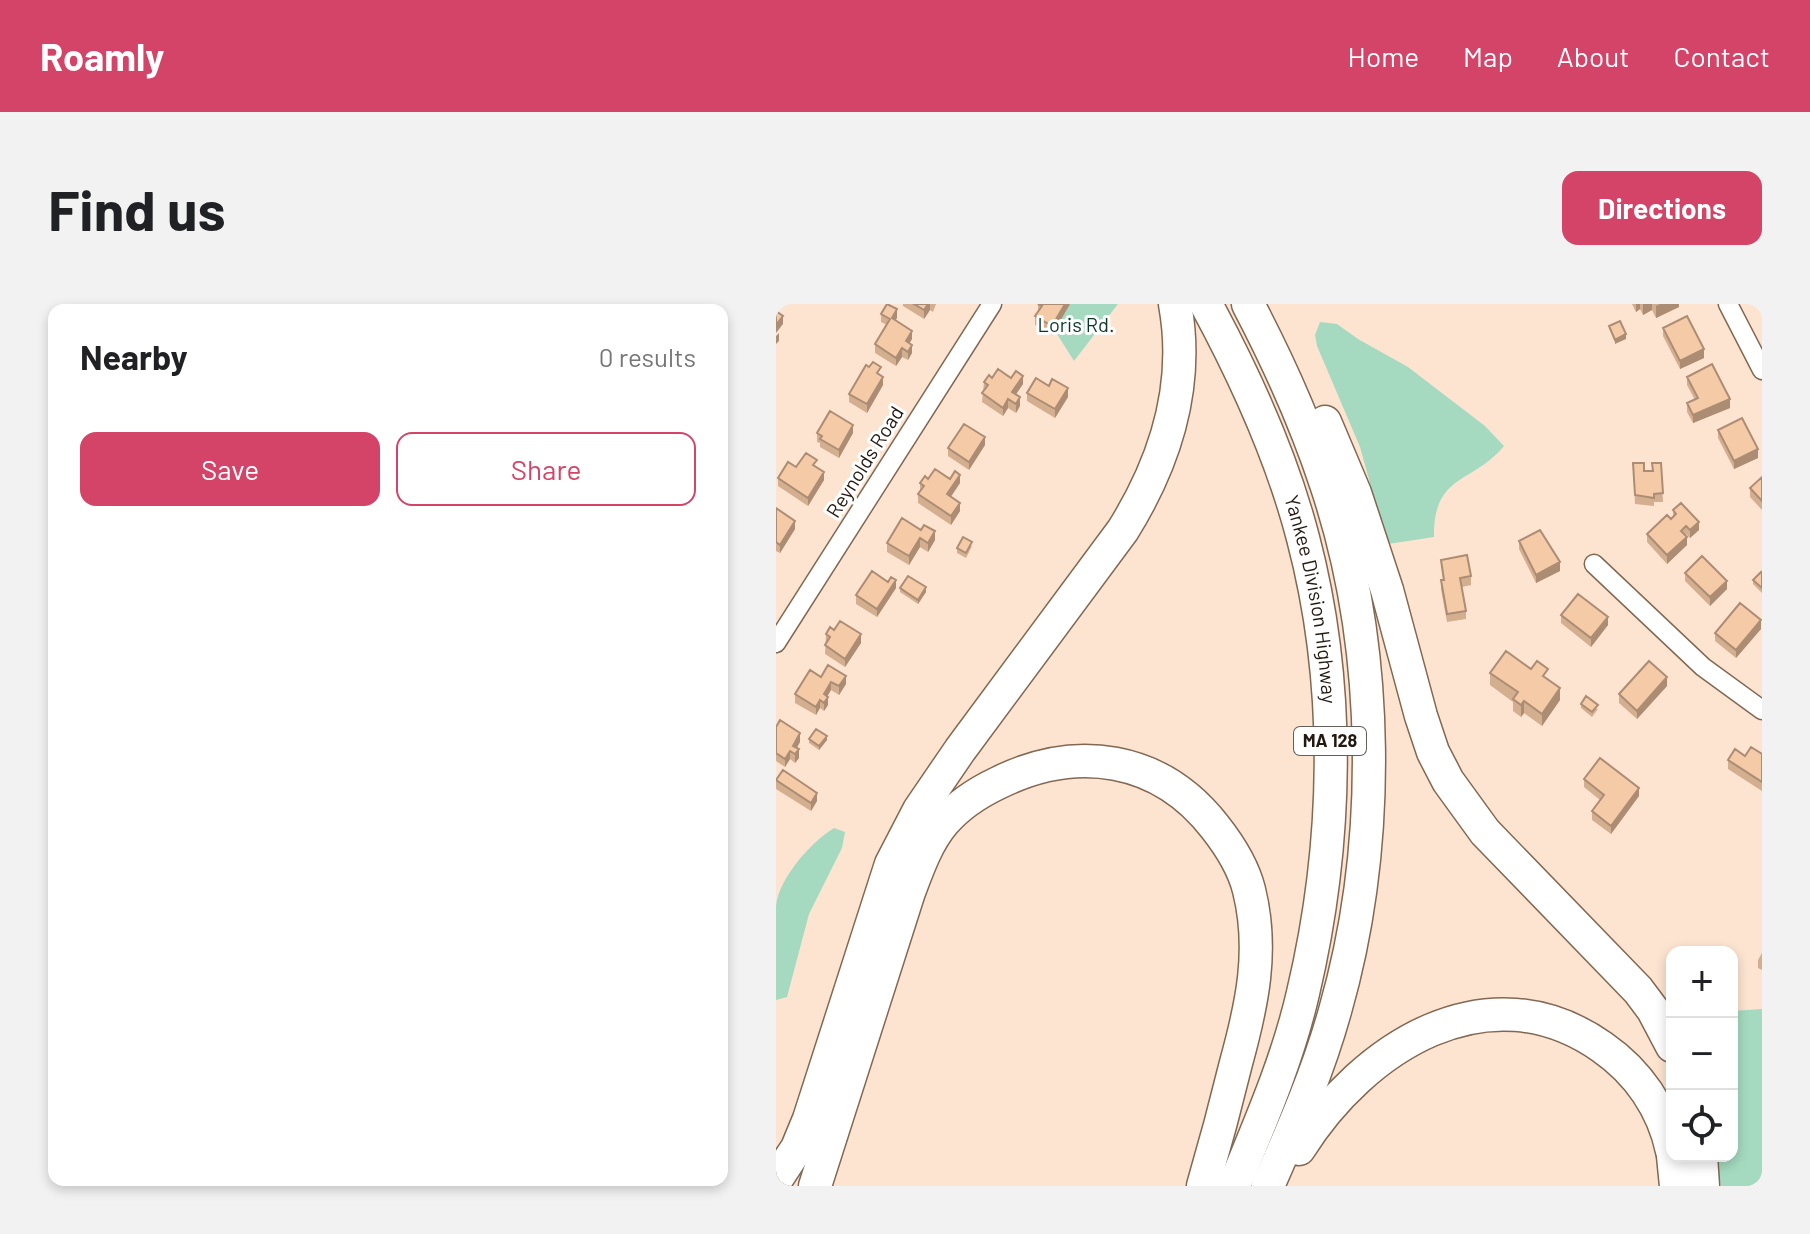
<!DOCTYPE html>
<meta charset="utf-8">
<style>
body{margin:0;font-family:Barlow,sans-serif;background:#f2f2f2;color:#202124}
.controls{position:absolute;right:24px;bottom:24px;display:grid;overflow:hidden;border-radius:16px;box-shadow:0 4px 12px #0003}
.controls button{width:72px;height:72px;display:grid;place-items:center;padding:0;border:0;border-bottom:2px solid #e0e0e0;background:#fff;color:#202124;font:40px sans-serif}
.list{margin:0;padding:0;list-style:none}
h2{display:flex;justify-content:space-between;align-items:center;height:104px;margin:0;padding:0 32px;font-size:34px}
h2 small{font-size:26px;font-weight:400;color:#757577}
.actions{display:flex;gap:16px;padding:24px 32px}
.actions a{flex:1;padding:18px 0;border:2px solid #d44468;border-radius:16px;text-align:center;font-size:28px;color:#d44468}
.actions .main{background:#d44468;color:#fff}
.icon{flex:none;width:44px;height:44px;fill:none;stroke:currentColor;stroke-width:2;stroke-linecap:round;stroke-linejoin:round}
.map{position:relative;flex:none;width:986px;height:882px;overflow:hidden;border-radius:16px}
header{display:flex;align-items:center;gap:48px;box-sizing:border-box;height:112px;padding:0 40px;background:#d44468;color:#fff}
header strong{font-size:38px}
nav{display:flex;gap:44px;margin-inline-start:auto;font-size:28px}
.intro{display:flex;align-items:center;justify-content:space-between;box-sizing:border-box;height:192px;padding:0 48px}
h1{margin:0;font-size:56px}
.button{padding:20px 36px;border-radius:16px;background:#d44468;color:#fff;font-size:28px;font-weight:700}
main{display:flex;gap:48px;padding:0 48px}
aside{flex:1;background:#fff;border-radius:16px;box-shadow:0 4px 12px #0003}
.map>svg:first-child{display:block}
</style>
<header>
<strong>Roamly</strong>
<nav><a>Home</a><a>Map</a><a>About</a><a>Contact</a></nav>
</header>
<div class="intro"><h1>Find us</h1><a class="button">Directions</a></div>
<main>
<aside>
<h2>Nearby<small>0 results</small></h2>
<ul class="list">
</ul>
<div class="actions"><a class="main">Save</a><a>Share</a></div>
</aside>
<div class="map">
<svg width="986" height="882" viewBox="0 0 986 882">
<rect width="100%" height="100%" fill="#fde4d1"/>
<path fill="#a5dac0" d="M262 0H342L298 57Z
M544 18 561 20 582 35 632 63 709 122 728 142C697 180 657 169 658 233L612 240 600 220 594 179 584 143 541 42 539 31Z
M58 524 69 528 66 544 33 610 11 693 0 696C0 665 0 632 0 602 3 574 35 538 58 524Z
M986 705V874L983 882H945L939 852H956V707Z"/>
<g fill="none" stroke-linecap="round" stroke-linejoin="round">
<defs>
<path id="minor" d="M952 0 986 66
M818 260 927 363 986 406
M0 339 216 0"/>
<g id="motorway">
<path id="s1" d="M430 0C470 74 506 153 527 234 566 382 562 541 527 689 512 755 484 819 458 882"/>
<path d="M472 0C503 59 530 119 551 183 605 346 606 543 559 707 542 768 517 825 492 882"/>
<path d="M549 118 579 189 611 286 645 412 657 448 672 477 709 528 862 686 877 706 896 742"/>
<path d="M523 845C587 743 712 663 826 743 862 768 887 804 896 847"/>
<path d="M897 852 900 882"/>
<path d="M925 852 927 882"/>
<path d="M0 876 21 844 33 815 115 560 143 506 184 446 347 226C390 157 414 82 399 0"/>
<path d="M39 882 133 588C142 564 151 538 168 518 182 502 203 488 222 479 300 440 384 452 439 523 454 542 467 562 473 586 488 646 476 701 460 759 450 800 439 841 427 882"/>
</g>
</defs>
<use href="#minor" stroke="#826852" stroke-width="21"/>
<use href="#motorway" stroke="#826852" stroke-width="35"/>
<use href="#minor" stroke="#fff" stroke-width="18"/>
<use href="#motorway" stroke="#fff" stroke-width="32"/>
</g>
<path fill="#d3ae8f" d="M127 0H160L157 8 154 6 148 15 127 2Z
M262 0H294L276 31 259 21V12L262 8Z
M856 0H903V3L880 14 876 6 867 11 864 5 860 8Z
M105 10 121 14 119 16 136 35 133 39 136 49 132 56 126 53 120 62 99 49V40L111 21 105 18Z
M887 24 928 54 904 65 887 32Z
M105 72 107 81 91 109 73 98V90Z
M911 73 954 104 917 119 911 108V99L919 96 911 81Z
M216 74H235L247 80 240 90 244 102 240 109 232 104 227 112 206 98 208 78Z
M251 89 292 93 279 114 251 97Z
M942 126 982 154 958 165 942 134Z
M41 129H77L63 154 44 143V139L41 138Z
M209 141 193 166 172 152V144Z
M857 159 868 167H876L885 159 887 198H878V202L859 200Z
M20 163H41L48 176 32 202 2 182V174Z
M986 173V206L974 193V184Z
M152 175H174L184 179 175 193 184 207 175 221 142 199V190L144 186V179Z
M0 204 19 225 4 249 0 247Z
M897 206 923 226 914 234 910 230 909 232 911 241 891 260 871 238V230L895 215 897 213Z
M145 226 159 236 152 248 144 243 133 261 111 248V239Z
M743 237 784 267 760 279 743 245Z
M196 242 190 254 181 249V244Z
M665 256 695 272V281L686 283 690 307V315L671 318 665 285V276H667Z
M909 269 951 285 934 302 909 277Z
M986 270V289L977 280V276Z
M120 284 101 313 80 300V291Z
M124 284 150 288 142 300 124 288Z
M785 311 832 321 815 343 785 319Z
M985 325 960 354 939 337V329Z
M58 326 85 339 69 363 49 350 50 330Z
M714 369 772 376 784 396 766 422 748 409 745 413 737 407V398L714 381Z
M45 373 70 380 63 391 55 386 51 392 52 401 48 407 44 404 40 411 19 399V390Z
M891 382 861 415 843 399V390Z
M805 400 822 405 816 413 805 404Z
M0 423 24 438 21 444 23 454 19 459 14 455 9 463 0 457Z
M33 435 51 436 43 446 33 439Z
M986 450V487L952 465V456L969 452Z
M808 475 863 492 835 530 816 516V507L824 496 808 483Z
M0 476 41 497 35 507 0 485Z
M986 649V666L982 664V656Z"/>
<path fill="#ac8d74" d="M152 0H154V6L148 15V6Z
M289 0H294L276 31V22Z
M860 0H864V5L860 8Z
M867 0H876V6L867 11Z
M884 0H903V3L880 14V2Z
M121 5V14L116 22V14Z
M7 12V20L0 29V21Z
M136 27V35L130 45V37Z
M3 29V37L0 40V32Z
M850 30V35L839 40V36Z
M136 41V49L132 56V48Z
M126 44V53L120 62V54Z
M928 45V54L904 65V57Z
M247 72V80L236 96V88Z
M107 73V81L91 109V100Z
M292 84V93L279 114V105Z
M244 93V102L240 109V100Z
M232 95V104L227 112V104Z
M954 95V104L917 119V111Z
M77 121V129L63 154V146Z
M209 133V141L193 166V158Z
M982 145V154L958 165V157Z
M48 168V176L32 202V194Z
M184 171V179L171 198V190Z
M184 199V207L175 221V212Z
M19 217V225L4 249V241Z
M923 218V226L914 234V226Z
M159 227V236L152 248V239Z
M911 233V241L891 260V251Z
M144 234V243L133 261V252Z
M784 258V267L760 279V271Z
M120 276V284L101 313V305Z
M951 277V285L934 302V293Z
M150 283V288L142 300V296Z
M832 313V321L815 343V334Z
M985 316V325L960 354V346Z
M85 330V339L69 363V355Z
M70 372V380L63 391V382Z
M891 373V382L861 415V407Z
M55 378V386L48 398V390Z
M784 384V396L766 422V410Z
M52 393V401L48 407V399Z
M44 396V404L40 411V403Z
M748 397V409L745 413V401Z
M24 429V438L17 450V442Z
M51 432V436L43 446V442Z
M23 445V454L19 459V450Z
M14 447V455L9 463V455Z
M863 484V492L835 530V522Z
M41 489V497L35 507V499Z"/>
<path fill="#f5caa6" stroke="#ac8d74" stroke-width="2" d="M111 0 121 5 116 14 136 27 130 37 136 41 132 48 126 44 120 54 99 40 114 15 105 10Z
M138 0H152L148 6Z
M262 0H289L276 22 259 12 266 2Z
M0 7 7 12 0 21Z
M911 12 928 45 904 57 887 24Z
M844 17 850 30 839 36 833 22Z
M97 58 105 63 101 69 107 73 91 100 73 90 90 61 93 63Z
M936 60 954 95 917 111 911 99 922 94 911 73Z
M222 65 235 74 240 67 247 72 236 88 244 93 240 100 232 95 227 104 206 89 212 81 208 78 213 71 216 74Z
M260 74 273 82 276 75 292 84 279 105 251 89Z
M54 107 77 121 63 146 44 135 46 132 41 129Z
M966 114 982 145 958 157 942 126Z
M188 120 209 133 193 158 172 144Z
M30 149 41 156 37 161 48 168 32 194 2 174 12 158 20 163Z
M857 159H868V167H877L876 159H885L887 189 878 190V194L859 191Z
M159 165 174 175 179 167 184 171 171 190 184 199 175 212 142 190 148 182 144 179 149 172 152 175Z
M986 173V197L974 184Z
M905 199 923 218 914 226 910 222 905 227 911 233 891 251 871 230 891 211 895 215 900 210 897 206Z
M0 204 19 217 4 241 0 238Z
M126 214 145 226 148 221 159 227 152 239 144 234 133 252 111 239Z
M764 226 784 258 760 271 743 237Z
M187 233 196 238 190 249 181 244Z
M691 251 695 272 684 274 690 307 671 310 665 276H668L665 256Z
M926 252 951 277 934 293 909 269Z
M96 267 112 278 115 273 120 276 101 305 80 291Z
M985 268 986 270V284L977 276Z
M132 272 150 283 142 296 124 284Z
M802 290 832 313 815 334 785 311Z
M964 299 985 316 960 346 939 329Z
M64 317 85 330 69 355 49 341 54 333 50 330 54 323 58 326Z
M730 347 755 365 761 357 772 365 767 372 784 384 766 410 748 397 745 401 737 395 742 388 714 369Z
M873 357 891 373 861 407 843 390Z
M52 361 70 372 63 382 55 378 48 390 52 393 48 399 44 396 40 403 19 390 34 366 45 373Z
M810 392 822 401 816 408 805 400Z
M4 416 24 429 17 442 23 445 19 450 14 447 9 455 0 449V423Z
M40 425 51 432 43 442 33 435Z
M975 443 986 450V478L952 456 959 445 969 452Z
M824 454 863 484 835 522 816 507 828 491 808 475Z
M7 466 41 489 35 499 0 476Z"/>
<g text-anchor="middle" stroke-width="6" stroke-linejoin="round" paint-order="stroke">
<rect fill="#fff" stroke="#665e58" stroke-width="2" x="518" y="423" width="72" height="28" rx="6"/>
<g font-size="18" font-weight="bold" fill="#241911">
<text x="554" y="443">MA 128</text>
</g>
<g font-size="20" fill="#083827" stroke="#fff">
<text x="300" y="28">Loris Rd.</text>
</g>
<g font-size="20" fill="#241911" stroke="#fff">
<text transform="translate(89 158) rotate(-58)" y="7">Reynolds Road</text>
<text dy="7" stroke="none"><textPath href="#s1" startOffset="316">Yankee Division Highway</textPath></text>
</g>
</g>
</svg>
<div class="controls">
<button>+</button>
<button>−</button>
<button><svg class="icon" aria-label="locate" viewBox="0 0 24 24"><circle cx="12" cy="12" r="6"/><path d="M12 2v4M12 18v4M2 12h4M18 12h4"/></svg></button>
</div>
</div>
</main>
